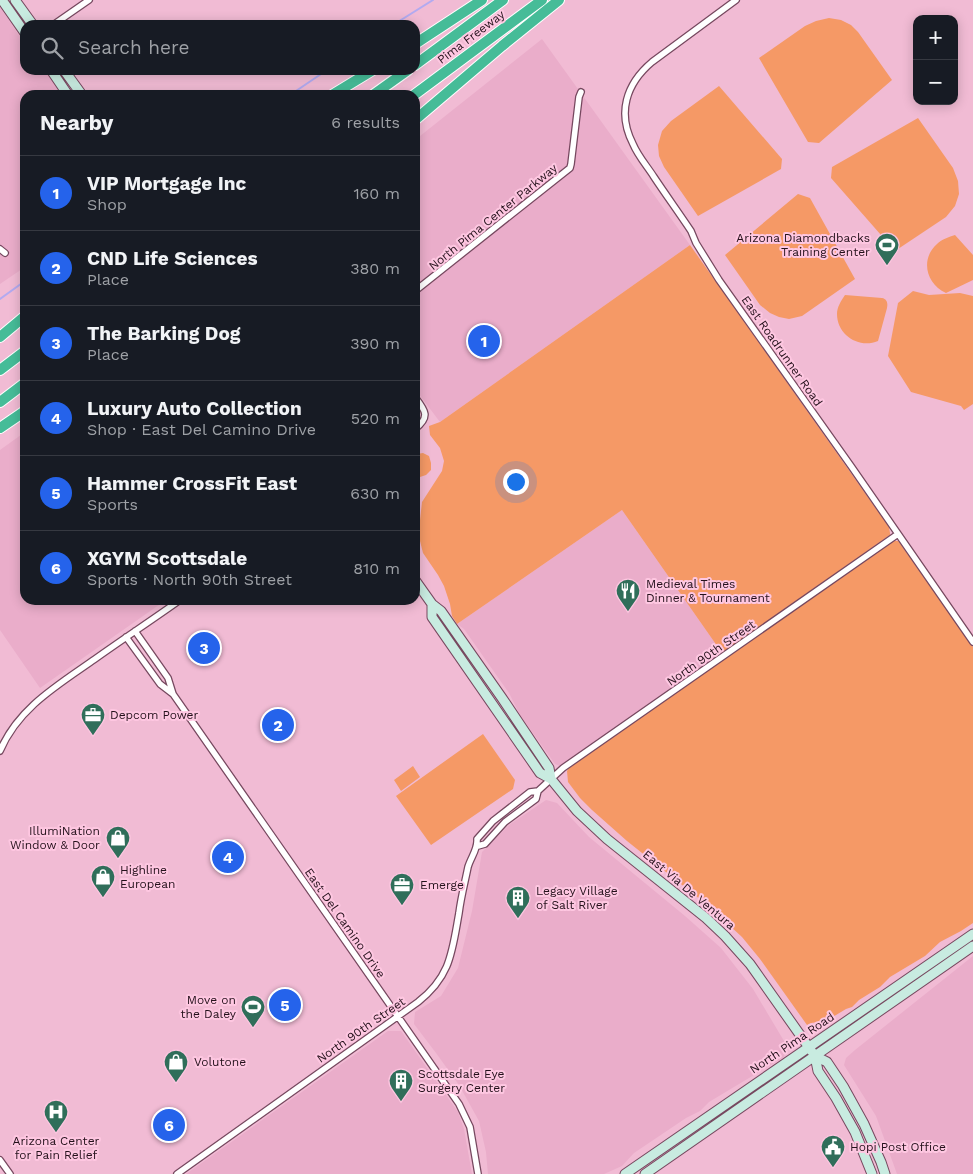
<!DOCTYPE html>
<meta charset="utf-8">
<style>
body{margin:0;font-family:"Work Sans",sans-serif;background:#242831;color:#f1f3f6}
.controls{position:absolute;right:15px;top:15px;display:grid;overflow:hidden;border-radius:10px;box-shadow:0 2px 12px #0003}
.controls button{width:45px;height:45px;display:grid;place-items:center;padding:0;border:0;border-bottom:1px solid #363941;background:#171b24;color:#f1f3f6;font:25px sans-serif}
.you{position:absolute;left:515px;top:481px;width:18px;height:18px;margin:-12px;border:4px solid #fff;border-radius:50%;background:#1a73e8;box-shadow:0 0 0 8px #1a73e833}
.badge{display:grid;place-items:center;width:32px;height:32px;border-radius:50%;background:#2563eb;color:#fff;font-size:16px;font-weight:700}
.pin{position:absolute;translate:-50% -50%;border:2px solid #fff;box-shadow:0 1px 5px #0006}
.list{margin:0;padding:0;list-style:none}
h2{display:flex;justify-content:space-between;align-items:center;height:65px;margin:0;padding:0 20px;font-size:21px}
h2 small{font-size:16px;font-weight:400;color:#9ea1a6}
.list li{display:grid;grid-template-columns:32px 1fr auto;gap:15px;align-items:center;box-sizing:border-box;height:75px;padding:0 20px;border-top:1px solid #363941}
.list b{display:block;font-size:19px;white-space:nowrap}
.list p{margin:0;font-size:16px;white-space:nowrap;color:#9ea1a6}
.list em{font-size:16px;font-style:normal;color:#9ea1a6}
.icon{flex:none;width:28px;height:28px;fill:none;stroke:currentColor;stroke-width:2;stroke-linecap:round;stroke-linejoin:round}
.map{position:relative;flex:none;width:973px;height:1174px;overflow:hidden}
.search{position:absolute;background:#171b24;box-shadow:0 2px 12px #0003;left:20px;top:20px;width:400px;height:55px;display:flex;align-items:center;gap:12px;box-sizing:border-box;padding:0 18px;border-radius:15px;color:#9ea1a6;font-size:19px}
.panel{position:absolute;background:#171b24;box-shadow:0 2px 12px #0003;left:20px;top:90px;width:400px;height:515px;border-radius:15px}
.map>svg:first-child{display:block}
</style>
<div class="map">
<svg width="973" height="1174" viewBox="0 0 973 1174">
<rect width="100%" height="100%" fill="#f1bbd4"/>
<path fill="#eaadca" d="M0 7 18 34 25 42V70H47L64 95H25V267L0 284Z
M542 39 690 245 440 422 415 389V140Z
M25 432V600H166L40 688 0 630V450Z
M622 510 722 653 562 765 560 766 555 764 520 715 509 693 464 629 457 624Z
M546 800 557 803 589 837 685 916 721 948 753 989 787 1046 784 1057 709 1102 700 1111 686 1118 634 1153 622 1166 604 1174H488L486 1152 479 1121 459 1085 436 1053 414 1024 415 1012 441 996 458 968 472 911 482 852 509 825Z
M973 956V1174H897L876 1116 844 1065 846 1058 855 1050Z
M388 1031H401L458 1112 464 1129 472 1174H186Z"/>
<path fill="#f59966" d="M829 18 841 20 851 25 858 32 892 80 819 143 808 142 759 58 805 26 816 21Z
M719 86 782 159 781 169 698 216 664 167 659 156 658 145 662 131 671 121Z
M918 118 953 168 958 181 959 194 955 206 946 217 895 251 831 178 832 167Z
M798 194 810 198 855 279 802 316 789 319 779 317 770 313 760 305 725 255Z
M955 235 973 255V280L946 293C926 284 920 259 937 244 942 239 949 237 955 235Z
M690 245 889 527 890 533V535L722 653 622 510 457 624 452 616 450 604 444 586 438 575 423 553 420 541 419 529 422 502 442 471 444 461 440 448 430 435 429 426 440 422Z
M913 291 929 295 960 293 973 296V404L964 410 961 406 911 392 888 356 898 303Z
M845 295 882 298C887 299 888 303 887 308L878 341C859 349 837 335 837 314 837 307 841 301 845 295Z
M423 453 429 456 431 463V470L426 475 420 477C415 471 413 462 417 454Z
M894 541H898L899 542 973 647V923L961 931 940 942 925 956 890 977 880 987 859 1000 852 1007 846 1009 821 1024C815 1022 813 1022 807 1025L760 959 742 937 706 904 627 841 592 810 580 798 568 782 567 771 569 768Z
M483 734 515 780 513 789 431 845 396 796Z
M413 766 420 777 401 791 394 780Z"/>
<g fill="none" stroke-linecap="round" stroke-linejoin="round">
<path stroke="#b2aaf0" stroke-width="2" d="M393 25 433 0
M290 95 327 70
M0 299 25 281"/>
<defs>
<path id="street" d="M736 0 652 62C626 84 617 113 633 144 638 156 647 166 654 177 666 195 679 213 691 231L696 243 719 280 851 466 973 642
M53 25 89 0
M0 249 5 253
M415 291 570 168 571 164 579 97 581 92
M415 397C425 410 431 417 415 429
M135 631 168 678 173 694 459 1104 470 1127 478 1174
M126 637 160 684 173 694
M0 751C18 708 58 685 95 659 123 639 152 620 180 600
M478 846 485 844 505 822 536 799 538 791 563 768 898 534
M0 1160 10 1174
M177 1174 418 1002C451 976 452 952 459 913 461 897 465 882 468 867 471 857 478 849 477 839L493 821 530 792 538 791"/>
<path id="secondary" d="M2 0 25 33
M15 0 33 25
M51 70 68 95
M64 70 82 95
M415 580 432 604 441 611 502 698 549 768 551 779
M432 604V617L540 773 551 779 577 811 607 839 706 918 725 936 750 964 815 1056 827 1062 843 1086 864 1124 881 1162 885 1174
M815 1056 818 1071 836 1098 855 1132 872 1174
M625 1174 973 934
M645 1174 973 946"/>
<path id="highway" d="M415 44 482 0
M415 65 503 0
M332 95 373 70
M373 95 408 70
M414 95 542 0
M415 120 502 46 559 0
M0 337 25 316
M0 370 25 351
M0 402 25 383
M0 428 25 411"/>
</defs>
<use href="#street" stroke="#76485f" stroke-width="8"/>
<use href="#secondary" stroke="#76485f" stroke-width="11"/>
<use href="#highway" stroke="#fff" stroke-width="12"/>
<use href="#street" stroke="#fff" stroke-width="5.5"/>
<use href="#secondary" stroke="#c8ebe0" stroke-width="9"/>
<use href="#highway" stroke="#46bc98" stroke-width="10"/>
</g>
<defs>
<symbol id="stadium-pin" viewBox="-11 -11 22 30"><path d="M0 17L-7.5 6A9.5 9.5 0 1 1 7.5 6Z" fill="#306e5a" stroke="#fec7e1"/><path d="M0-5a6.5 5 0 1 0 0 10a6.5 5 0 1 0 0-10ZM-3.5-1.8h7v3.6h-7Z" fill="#fff"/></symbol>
<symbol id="restaurant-pin" viewBox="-11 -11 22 30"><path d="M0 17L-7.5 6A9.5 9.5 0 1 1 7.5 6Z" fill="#306e5a" stroke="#fec7e1"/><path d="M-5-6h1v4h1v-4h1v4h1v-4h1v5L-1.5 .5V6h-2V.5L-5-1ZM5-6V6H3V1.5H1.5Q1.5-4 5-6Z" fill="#fff"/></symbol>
<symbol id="office-pin" viewBox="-11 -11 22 30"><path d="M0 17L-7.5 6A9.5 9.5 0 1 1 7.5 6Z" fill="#306e5a" stroke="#fec7e1"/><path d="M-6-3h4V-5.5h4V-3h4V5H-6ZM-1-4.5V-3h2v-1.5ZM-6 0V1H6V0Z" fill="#fff"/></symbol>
<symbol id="shop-pin" viewBox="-11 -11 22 30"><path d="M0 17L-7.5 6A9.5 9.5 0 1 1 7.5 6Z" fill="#306e5a" stroke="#fec7e1"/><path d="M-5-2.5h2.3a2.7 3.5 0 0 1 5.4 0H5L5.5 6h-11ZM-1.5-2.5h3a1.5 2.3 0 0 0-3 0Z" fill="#fff"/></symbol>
<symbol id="building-pin" viewBox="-11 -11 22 30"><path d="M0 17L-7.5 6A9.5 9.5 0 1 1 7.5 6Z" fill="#306e5a" stroke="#fec7e1"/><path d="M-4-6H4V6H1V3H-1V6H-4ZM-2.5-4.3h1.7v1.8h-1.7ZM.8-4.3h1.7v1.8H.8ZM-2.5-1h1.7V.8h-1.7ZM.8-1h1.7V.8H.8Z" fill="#fff"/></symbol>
<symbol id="hospital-pin" viewBox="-11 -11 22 30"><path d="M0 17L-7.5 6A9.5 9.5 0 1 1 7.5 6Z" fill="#306e5a" stroke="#fec7e1"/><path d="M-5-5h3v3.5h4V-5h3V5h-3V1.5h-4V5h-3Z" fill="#fff"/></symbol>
<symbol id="civic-pin" viewBox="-11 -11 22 30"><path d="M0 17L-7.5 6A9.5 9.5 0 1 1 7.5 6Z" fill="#306e5a" stroke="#fec7e1"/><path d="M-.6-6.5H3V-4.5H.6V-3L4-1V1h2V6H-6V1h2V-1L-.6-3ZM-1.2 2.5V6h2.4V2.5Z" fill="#fff"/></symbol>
</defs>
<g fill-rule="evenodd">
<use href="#stadium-pin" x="873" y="231" width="28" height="38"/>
<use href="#restaurant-pin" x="614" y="577" width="28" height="38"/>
<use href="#office-pin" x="79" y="701" width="28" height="38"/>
<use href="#shop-pin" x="104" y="824" width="28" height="38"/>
<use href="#shop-pin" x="89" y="863" width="28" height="38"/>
<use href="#office-pin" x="388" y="871" width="28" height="38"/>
<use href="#building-pin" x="504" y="884" width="28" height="38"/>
<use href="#stadium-pin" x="239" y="993" width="28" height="38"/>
<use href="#shop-pin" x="162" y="1048" width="28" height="38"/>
<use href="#building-pin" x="387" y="1067" width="28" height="38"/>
<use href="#hospital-pin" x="42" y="1098" width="28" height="38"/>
<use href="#civic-pin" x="819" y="1133" width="28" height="38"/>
</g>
<g text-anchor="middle" stroke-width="4" stroke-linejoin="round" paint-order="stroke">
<g font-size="12" fill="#24111b" stroke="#fec7e1">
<text transform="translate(471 37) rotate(-37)" y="4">Pima Freeway</text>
<text transform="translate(493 217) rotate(-39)" y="4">North Pima Center Parkway</text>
<text transform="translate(782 351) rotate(55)" y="4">East Roadrunner Road</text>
<text transform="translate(711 653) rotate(-35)" y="4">North 90th Street</text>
<text transform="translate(689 890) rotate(40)" y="4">East Via De Ventura</text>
<text transform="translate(345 923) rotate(55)" y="4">East Del Camino Drive</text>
<text transform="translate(361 1030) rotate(-35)" y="4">North 90th Street</text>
<text transform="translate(792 1043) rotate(-34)" y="4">North Pima Road</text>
</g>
<g font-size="12" fill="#24111b" stroke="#fec7e1" text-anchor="start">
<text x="870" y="242" text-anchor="end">Arizona Diamondbacks<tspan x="870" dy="14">Training Center</tspan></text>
<text x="646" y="588">Medieval Times<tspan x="646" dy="14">Dinner &amp; Tournament</tspan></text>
<text x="110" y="719">Depcom Power</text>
<text x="100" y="835" text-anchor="end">IllumiNation<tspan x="100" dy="14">Window &amp; Door</tspan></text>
<text x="120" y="874">Highline<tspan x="120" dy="14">European</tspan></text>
<text x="420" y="889">Emerge</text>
<text x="536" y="895">Legacy Village<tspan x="536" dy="14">of Salt River</tspan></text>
<text x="236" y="1004" text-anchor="end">Move on<tspan x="236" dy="14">the Daley</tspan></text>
<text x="194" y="1066">Volutone</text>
<text x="418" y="1078">Scottsdale Eye<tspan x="418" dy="14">Surgery Center</tspan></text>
<text x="56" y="1145" text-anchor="middle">Arizona Center<tspan x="56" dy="14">for Pain Relief</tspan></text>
<text x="850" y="1151">Hopi Post Office</text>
</g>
</g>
</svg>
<div class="controls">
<button>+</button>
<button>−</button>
</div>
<div class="you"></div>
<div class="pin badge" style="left:484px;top:341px">1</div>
<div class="pin badge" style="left:278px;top:725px">2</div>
<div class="pin badge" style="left:204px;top:648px">3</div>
<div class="pin badge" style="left:228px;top:857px">4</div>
<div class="pin badge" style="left:285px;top:1005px">5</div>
<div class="pin badge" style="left:169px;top:1125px">6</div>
<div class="search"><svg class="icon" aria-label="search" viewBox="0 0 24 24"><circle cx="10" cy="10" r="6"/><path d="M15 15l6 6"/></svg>Search here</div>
<section class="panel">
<h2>Nearby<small>6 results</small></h2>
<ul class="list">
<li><span class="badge">1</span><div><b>VIP Mortgage Inc</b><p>Shop</p></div><em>160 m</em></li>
<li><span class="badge">2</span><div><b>CND Life Sciences</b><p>Place</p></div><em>380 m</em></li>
<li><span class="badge">3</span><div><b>The Barking Dog</b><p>Place</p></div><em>390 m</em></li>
<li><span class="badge">4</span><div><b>Luxury Auto Collection</b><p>Shop · East Del Camino Drive</p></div><em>520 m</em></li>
<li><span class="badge">5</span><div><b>Hammer CrossFit East</b><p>Sports</p></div><em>630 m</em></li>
<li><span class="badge">6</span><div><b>XGYM Scottsdale</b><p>Sports · North 90th Street</p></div><em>810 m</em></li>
</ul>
</section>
</div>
